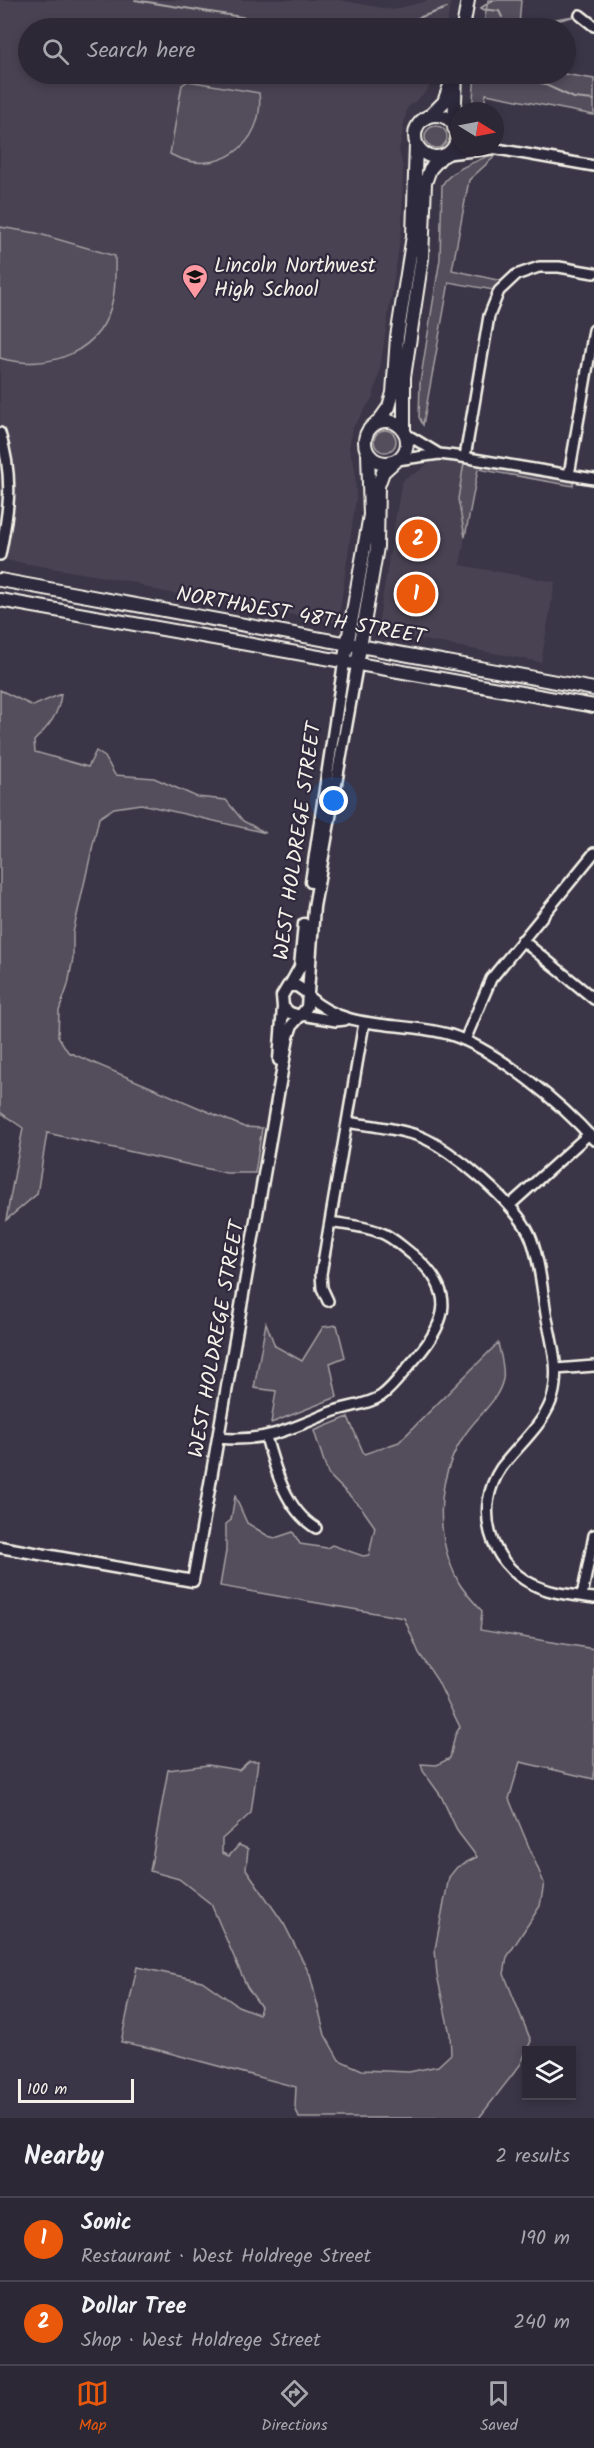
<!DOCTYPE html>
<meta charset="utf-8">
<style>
body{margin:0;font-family:Kalam,sans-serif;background:#383441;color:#f1f3f6}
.controls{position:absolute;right:18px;bottom:18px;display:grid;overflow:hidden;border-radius:0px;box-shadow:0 3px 9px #0003}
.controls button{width:54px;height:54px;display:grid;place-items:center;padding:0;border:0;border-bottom:2px solid #484450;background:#2c2835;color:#f1f3f6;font:30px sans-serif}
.compass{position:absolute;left:450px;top:102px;width:54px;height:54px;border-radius:50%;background:#2c2835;box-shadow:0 3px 9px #0003;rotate:100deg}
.scale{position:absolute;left:18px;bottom:15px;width:116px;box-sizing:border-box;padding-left:6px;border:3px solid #f4f1e8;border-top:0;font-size:16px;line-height:21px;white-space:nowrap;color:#f4f1e8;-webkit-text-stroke:4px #2f2a3d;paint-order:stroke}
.you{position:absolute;left:334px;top:801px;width:21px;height:21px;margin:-15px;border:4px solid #fff;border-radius:50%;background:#1a73e8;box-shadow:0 0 0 9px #1a73e833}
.badge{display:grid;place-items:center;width:39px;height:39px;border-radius:50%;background:#ea580c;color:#fff;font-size:20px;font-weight:700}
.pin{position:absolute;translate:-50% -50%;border:3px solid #fff;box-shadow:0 2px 6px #0006}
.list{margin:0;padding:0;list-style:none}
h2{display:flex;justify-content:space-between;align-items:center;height:78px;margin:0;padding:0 24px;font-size:26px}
h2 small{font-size:20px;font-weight:400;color:#a6a6ad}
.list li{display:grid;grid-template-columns:39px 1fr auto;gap:18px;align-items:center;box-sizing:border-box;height:84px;padding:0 24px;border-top:2px solid #484450}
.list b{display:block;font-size:22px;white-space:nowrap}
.list p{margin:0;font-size:20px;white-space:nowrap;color:#a6a6ad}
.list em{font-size:20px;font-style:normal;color:#a6a6ad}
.icon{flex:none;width:33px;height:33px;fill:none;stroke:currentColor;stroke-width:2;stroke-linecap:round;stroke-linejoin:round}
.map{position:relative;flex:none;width:594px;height:2118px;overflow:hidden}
.search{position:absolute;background:#2c2835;box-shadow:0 3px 9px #0003;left:18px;right:18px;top:18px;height:66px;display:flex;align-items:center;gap:15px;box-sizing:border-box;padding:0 21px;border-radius:33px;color:#a6a6ad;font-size:22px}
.sheet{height:246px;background:#2c2835}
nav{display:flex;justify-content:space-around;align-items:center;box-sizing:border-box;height:84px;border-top:2px solid #484450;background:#2c2835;font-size:16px;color:#a6a6ad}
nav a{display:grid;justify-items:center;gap:3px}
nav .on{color:#ea580c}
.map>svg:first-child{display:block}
</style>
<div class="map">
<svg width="594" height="2118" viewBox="0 0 594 2118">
<rect width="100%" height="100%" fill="#3b3647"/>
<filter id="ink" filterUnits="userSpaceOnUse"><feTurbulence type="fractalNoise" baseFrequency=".0167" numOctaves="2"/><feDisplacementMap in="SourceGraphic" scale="12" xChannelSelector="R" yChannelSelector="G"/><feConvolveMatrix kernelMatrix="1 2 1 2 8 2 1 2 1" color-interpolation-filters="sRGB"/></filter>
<g filter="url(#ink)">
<path fill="#484352" d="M0 0H339L393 10 430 0H451L446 28H28V74H436L427 91 407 108 399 150 403 168 402 227 379 374 373 397 352 429 349 449 355 469 356 499 338 623 155 590 133 582 0 559Z
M439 454 465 457 458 504 465 537 460 565 555 582 541 662 377 631 401 485 405 478 418 472Z"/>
<path fill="#534e5c" stroke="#a4a0a2" stroke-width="1.5" d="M488 0H521L519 25 580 15 528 28H483Z
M475 74H564L594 79V115L486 94 483 111H472Z
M188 81 259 93C266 145 216 179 170 154L182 85Z
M425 137a11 11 0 1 1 22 0a11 11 0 1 1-22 0Z
M502 150 469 180 452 270 506 282 499 291 449 282 423 425 419 417 420 383 440 259 442 185C453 167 482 160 502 150Z
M0 227 36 233 115 256C115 270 116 285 113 298 103 353 48 372 0 358Z
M374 441a11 11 0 1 1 22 0a11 11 0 1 1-22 0Z
M465 457 575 476 573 486 478 469 465 537 458 499Z
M0 690 33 706 61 694C59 715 48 727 34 741L35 752 88 767 96 751 105 757 115 775 154 778 197 797 226 800 243 821 266 833 141 804 114 808 99 818 73 933V958L68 985 59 1011 58 1036 68 1052 244 1127 262 1128 255 1173H226L47 1133 37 1194 6 1220 23 1128 0 1112Z
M266 1323 275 1346 302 1361 323 1327 337 1325 345 1357 330 1363 337 1397 271 1423 276 1391 254 1388Z
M498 1343C500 1353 505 1368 503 1379 498 1403 474 1418 462 1439 435 1483 435 1538 459 1583 465 1593 474 1602 482 1611L480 1630 594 1649V1779L520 1762 509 1799 544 1883 540 1906 507 1957 504 1974 531 2041 520 2065 479 2118H299L295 2107 296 2087 151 2048 121 2042 137 1967 202 1981 238 2006 259 2014 261 2007 247 1987 211 1904 179 1879 150 1871 168 1770 208 1765 239 1770 249 1761H258L251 1813 222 1839V1853L229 1856 239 1845 248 1849 246 1869 284 1924 310 1975 325 2035 339 2060 362 2070 409 2072 438 2066 451 2054 450 2034 437 1975 435 1949 449 1877 457 1867 477 1857 458 1832 441 1796 423 1771 421 1764 437 1765 450 1758 455 1735 460 1727 437 1680 419 1653 404 1618 220 1586 226 1551V1524L231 1520 235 1496 247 1523 268 1536 275 1538 293 1532 300 1544 327 1548 332 1545 363 1556 369 1555 375 1527 361 1507 328 1474 314 1431 348 1417 364 1454 399 1442Z"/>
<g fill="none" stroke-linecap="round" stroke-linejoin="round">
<path stroke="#aaa6a7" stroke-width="2" d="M135 0 309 28
M481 8 493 0
M480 9 499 11 502 17
M389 28 447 8
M522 74 574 98 594 100"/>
<defs>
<path id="minor" d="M580 15 594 26
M486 147 594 166
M447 154 492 149
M0 433C14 478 9 510 0 555
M406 434 439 454
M465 457 489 316 499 291 516 275 539 267H559L594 273
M397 460 439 454 456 456 594 479
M569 475 594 330
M522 940 594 999
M308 996C347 1033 402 1020 451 1035 497 1050 562 1104 594 1140
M302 1015 336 1021 345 1020
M465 1040 491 979 594 853
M347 1122C371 1126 396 1128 419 1136 451 1148 519 1206 531 1238 540 1262 542 1289 546 1314 551 1339 560 1369 553 1395 546 1423 518 1445 501 1468 474 1508 489 1563 532 1584 551 1594 574 1595 594 1598
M510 1205 589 1134
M328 1301 322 1288 321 1274 364 1023
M556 1369 594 1366
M266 1437C275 1469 286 1510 316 1528
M219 1438C261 1443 292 1429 329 1413 345 1406 366 1406 381 1396 394 1387 404 1371 415 1359 449 1320 456 1291 413 1255 402 1247 392 1236 379 1232 364 1226 346 1225 330 1222
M582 1596 594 1535"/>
<path id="tertiary" d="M311 882 344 663
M290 985 300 967 304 924
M307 993 297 986H288L282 996 283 1007 290 1013 300 1016 307 1007 314 907 357 665
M279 1060 283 1007
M0 1547 193 1581 288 1037 292 1025 300 1016"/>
<path id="secondary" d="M463 28 468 0
M415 136a21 21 0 1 1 42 0a21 21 0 1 1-42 0Z
M430 116 444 102 453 77
M454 128 456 74
M365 442a21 21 0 1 1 42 0a21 21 0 1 1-42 0Z
M379 421 389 407 393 393 397 337 413 236 416 144
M404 432V377L422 258 425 183 430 169 441 157
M0 580 594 689
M0 600 594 706
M344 663 370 515 368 453
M357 665 377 547 378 486 383 472 395 461"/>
</defs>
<use href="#minor" stroke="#f4f1e8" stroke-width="14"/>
<use href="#tertiary" stroke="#f4f1e8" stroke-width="15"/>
<use href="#secondary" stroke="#f4f1e8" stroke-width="16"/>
<use href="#minor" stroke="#2f2a3d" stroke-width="9"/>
<use href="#tertiary" stroke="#2f2a3d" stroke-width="10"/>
<use href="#secondary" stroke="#2f2a3d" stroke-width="12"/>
</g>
</g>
<defs>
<symbol id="school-pin" viewBox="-11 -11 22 30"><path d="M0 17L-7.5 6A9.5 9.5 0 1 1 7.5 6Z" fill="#ff9aa2" stroke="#2f2a3d"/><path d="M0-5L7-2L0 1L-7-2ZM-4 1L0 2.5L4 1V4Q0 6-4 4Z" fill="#111"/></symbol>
</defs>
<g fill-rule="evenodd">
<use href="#school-pin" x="180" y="262" width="30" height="40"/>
</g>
<g text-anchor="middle" stroke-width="4.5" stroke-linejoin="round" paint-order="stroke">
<g font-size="21" fill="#f4f1e8" stroke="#2f2a3d" text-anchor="start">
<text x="214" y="272">Lincoln Northwest<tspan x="214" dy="24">High School</tspan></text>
</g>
<g font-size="21" fill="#f4f1e8" stroke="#2f2a3d">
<text transform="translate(301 615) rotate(10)" y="7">NORTHWEST 48TH STREET</text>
<text transform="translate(297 841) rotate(-82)" y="7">WEST HOLDREGE STREET</text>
<text transform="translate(216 1339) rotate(-80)" y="7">WEST HOLDREGE STREET</text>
</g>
</g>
</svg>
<div class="controls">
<button><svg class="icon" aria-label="layers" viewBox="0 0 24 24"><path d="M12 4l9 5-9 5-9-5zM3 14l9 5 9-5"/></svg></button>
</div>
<svg class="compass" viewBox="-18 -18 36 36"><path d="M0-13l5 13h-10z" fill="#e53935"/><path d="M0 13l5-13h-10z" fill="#a6a6ad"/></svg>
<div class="scale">100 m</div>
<div class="you"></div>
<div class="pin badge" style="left:416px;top:594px">1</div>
<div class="pin badge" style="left:418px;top:539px">2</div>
<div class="search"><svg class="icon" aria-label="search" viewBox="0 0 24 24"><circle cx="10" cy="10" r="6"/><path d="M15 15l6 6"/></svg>Search here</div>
</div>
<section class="sheet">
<h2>Nearby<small>2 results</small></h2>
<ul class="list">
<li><span class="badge">1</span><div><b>Sonic</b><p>Restaurant · West Holdrege Street</p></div><em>190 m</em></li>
<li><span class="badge">2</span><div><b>Dollar Tree</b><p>Shop · West Holdrege Street</p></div><em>240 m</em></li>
</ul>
</section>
<nav>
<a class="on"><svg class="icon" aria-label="map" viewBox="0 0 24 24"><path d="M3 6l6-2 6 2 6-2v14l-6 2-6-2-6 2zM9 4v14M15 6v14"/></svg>Map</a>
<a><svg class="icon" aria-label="directions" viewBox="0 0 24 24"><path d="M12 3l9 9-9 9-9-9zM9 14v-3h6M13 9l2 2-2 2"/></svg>Directions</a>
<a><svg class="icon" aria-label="saved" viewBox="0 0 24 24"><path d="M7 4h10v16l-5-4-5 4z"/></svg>Saved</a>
</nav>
